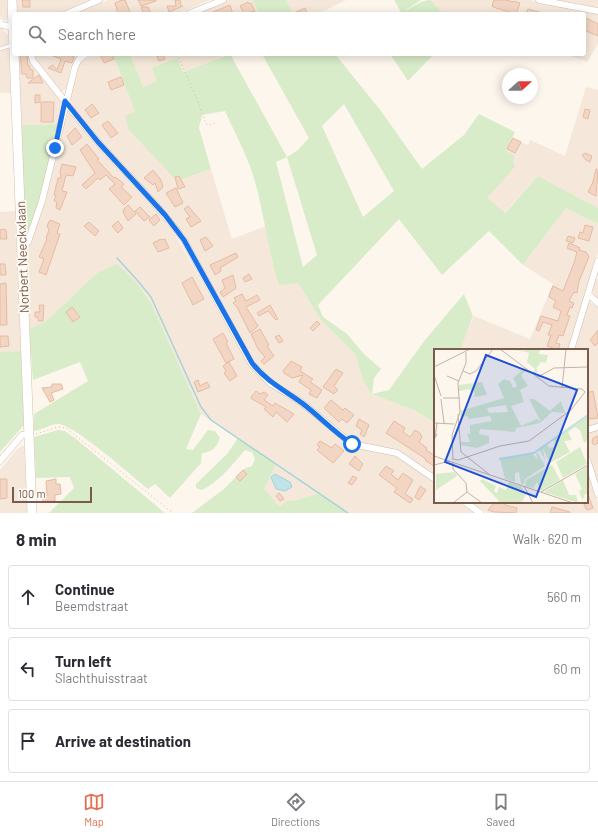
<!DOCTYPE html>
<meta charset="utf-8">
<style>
body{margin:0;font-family:Barlow,sans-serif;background:#f2f2f3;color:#2b2b33}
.compass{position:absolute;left:502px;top:68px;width:36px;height:36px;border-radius:50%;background:#fff;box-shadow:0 2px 10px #0003;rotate:69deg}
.scale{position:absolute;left:12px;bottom:10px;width:80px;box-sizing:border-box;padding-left:4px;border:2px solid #7a5c4d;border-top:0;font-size:11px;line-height:14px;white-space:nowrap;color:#7a5c4d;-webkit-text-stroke:3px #fffaf3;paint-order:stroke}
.stop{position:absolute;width:12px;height:12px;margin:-9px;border:3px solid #1a73e8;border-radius:50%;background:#fff}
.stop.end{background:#1a73e8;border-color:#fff;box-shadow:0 1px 4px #0008}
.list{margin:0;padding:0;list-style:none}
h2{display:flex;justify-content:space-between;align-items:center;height:52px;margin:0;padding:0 16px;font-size:17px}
h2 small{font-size:13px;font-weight:400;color:#7c7c81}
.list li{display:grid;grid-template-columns:26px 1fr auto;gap:12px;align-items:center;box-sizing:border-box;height:64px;margin:0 8px 8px;padding:0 8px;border:1px solid #e1e1e2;border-radius:4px}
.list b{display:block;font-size:15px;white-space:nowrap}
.list p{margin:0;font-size:13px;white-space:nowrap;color:#7c7c81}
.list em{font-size:13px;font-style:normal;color:#7c7c81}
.icon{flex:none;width:22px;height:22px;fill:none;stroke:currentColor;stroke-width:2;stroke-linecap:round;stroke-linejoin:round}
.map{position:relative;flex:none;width:598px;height:513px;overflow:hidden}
.search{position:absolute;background:#fff;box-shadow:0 2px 10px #0003;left:12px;right:12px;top:12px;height:44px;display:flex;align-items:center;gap:10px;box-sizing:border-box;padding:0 14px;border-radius:4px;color:#7c7c81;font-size:15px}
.sheet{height:268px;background:#fff}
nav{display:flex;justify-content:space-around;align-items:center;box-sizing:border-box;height:56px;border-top:1px solid #e1e1e2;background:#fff;font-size:11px;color:#7c7c81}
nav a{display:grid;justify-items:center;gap:2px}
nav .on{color:#e76f51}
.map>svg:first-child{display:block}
</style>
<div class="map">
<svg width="598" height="513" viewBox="0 0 598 513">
<rect width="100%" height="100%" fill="#fdf6ec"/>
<path fill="#f5e8da" d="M0 0H7L8 18 6 21 0 16Z
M16 0H90L57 14H17Z
M108 0H210L177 14H75Z
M229 0H252L259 14H194Z
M286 0H346L318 14H293Z
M431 0H531L540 3 590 12 598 14V44L587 62 566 54H584V14H443Z
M552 0H598V8Z
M0 26 8 35 11 93H0Z
M18 54H29L63 103 58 124 21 125Z
M34 54H79L71 66 66 89 61 92 36 59Z
M94 54H113L135 112 177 181 211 169 232 239 266 226 273 265 298 283 321 320 355 354 363 380 371 394 416 411 435 423V475L400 451 353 441 273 382 255 362 178 226 100 140 71 104 70 97 78 67 82 61Z
M130 54H228L183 72 176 58 153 68 158 81 142 87Z
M586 87 598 90V208L538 176 504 213 486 198 515 167 506 151 513 138 528 145 530 140 565 156Z
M67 109H69L96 144 162 217 173 231 244 356 257 375 269 385 300 405 351 446 360 449 391 453 410 464 435 484V502H459L474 513H348L319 493 294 501 288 500 280 507 263 489 275 464 201 414 152 305 137 283 97 273 46 321 29 329 26 253Z
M566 208 598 224V252L568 350H464L460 348 474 316 530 339 553 284 523 265Z
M15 211 21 351 0 352V212Z
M595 278 598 279V300L593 292Z
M590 302 598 307V425L587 427V350H574L587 304Z
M598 430V488L587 452V433Z
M24 445 27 513H0V470L17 449Z
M587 467 598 503V513H487L471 502H587Z"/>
<path fill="#d8ecc9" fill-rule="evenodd" d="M252 0H286L293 14H259Z
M394 0H421L404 11C414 7 420 0 431 0L443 14H397L401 12Z
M113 54H130L143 87 157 81 152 68 177 58 183 72 230 54 287 157 298 150 309 138 262 54H335L381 111 422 169 464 135 479 114 515 132 506 151 515 156 513 161 515 167 487 198 505 213 538 176 598 208V224L566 208 523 265 489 231 442 275 399 219 318 305 323 317 347 334 363 353 381 369 374 378 372 394 389 390 425 340 464 294 473 316 460 350H435V423L416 411 371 394 363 380 355 354 321 320 298 283 279 285C267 248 264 209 252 172 245 151 234 131 225 111L202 115 199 128 211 169 177 181 129 130 125 116 135 112ZM344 104 394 191 363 217 322 126ZM287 157 317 255 303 267 276 162Z
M390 54H434L408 81Z
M58 124 44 183 28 236 26 239 21 125Z
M117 264 137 283 152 305 201 414 186 449 193 450 208 430 215 431 220 438C217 447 212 452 202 453L201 463 170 498 155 484 148 489C133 477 74 424 58 424 50 424 42 430 34 431V414L88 381 80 362 33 380 29 329 46 321 97 273Z
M21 351 24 425 0 452V352Z
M58 430 65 431 76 439 165 513H49L74 488 70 477 36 478 34 437Z
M238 438 276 464 264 489 280 507 288 500 294 501 319 493 348 513H192L224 489 244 469 252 466 255 459 252 452 245 450C233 464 219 482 202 490L196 488V484L227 454Z"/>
<path fill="#bfe3e8" stroke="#a5d3da" d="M275 474 290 482 292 487 285 491 276 489 271 477Z"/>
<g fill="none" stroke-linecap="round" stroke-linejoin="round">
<path stroke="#a5d3da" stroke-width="1.5" d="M117 258 138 281 151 297 201 407 211 420 348 513"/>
</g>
<path fill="#f3d5c3" stroke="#e6bba3" d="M22 0H30V7H23Z
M122 0H125L131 14 118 13 115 3Z
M138 0H156V1L141 6Z
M175 0H180L181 6H183L169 12 167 6H176Z
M494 0H507L513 2 514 1 520 3 516 14 496 8 492 6Z
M248 2 249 4 251 3 255 11 244 14 240 6Z
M230 5 233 14H208Z
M141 7H148L151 14H144Z
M305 8 307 13 292 14Z
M528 9 542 13V14H526Z
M586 18 598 24V36L584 30Z
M20 54H27L28 66H30V69L33 70V78H27L26 74H22Z
M48 54H68L74 57 72 63 65 61 61 73 48 68 53 65 57 70 61 59Z
M100 54H112L114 59 104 63Z
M156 54H163L165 59 159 61Z
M39 75 43 83H28Z
M121 77 124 85 111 90 108 82Z
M35 95H40V102L35 103Z
M41 102H54L53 122H41Z
M92 104 99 113 91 118 85 110Z
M585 109 590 110 588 119 583 117Z
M108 121 118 133 111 138 102 125Z
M75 128 82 137 72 145 67 136Z
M513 138 521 142 515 153 507 149Z
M87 144 99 159 97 160 114 178 115 177 119 180 124 184 121 187 132 197 124 205 109 189 115 184 106 175 100 180 98 178 86 189 82 185 95 173 80 150Z
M585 153 592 156 590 162 586 160 582 155Z
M62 164 76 167 73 176 66 175 62 191 67 192 60 210 56 208 57 202 54 201 56 196 54 195 58 178H61L60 172Z
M596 169H598L596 196 588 192 593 182Z
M153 170 161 180 163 187 158 192 155 183 153 185 144 178Z
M179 176 185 187 178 189 175 177Z
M176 188 183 203 175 207 166 193Z
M128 205 136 214 128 221 124 214 123 210Z
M188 206 201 221 191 227 186 219 190 217 184 209Z
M140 207 150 217 144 221 135 211Z
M156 214 160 220 154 226 149 220Z
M50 220 60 224 57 233 60 234 46 275 39 272 44 259 39 257 47 239 46 238 49 230 47 226Z
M118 221 123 228 118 233 112 226Z
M89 222 99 231 95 236 84 226Z
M585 225 593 227 589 241 578 238 580 232 583 233Z
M3 229 6 230 7 239H0V230Z
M568 236 575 238 573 243 566 241Z
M206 237 213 246 205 251 200 240Z
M161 239 162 240 165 239 169 248 158 252 153 243Z
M569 243 580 248 579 250 586 252 589 257 579 281 577 293 574 292 569 301 574 303 572 308 570 307 567 315 570 316 563 336 559 335 556 343 560 344 558 350 547 346 551 335H548L552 325 543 322 539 331 536 330 541 316 558 321 561 311 553 307 556 301 549 297 550 293 553 286 563 291 574 263 577 252 567 248Z
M236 253 238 257 220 268 221 271 215 275 210 265Z
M0 264H5L6 275H0Z
M249 274 252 279 245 282 243 278Z
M233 275 236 288 223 297 220 292 225 288 222 280Z
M192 277 204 299 193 305 182 283Z
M6 283 7 325H0V284Z
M242 294 246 301 257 295 260 300 246 307 258 326 250 333 237 307 233 303 236 301 234 298Z
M39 305H44L43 321H38V317H35V312H40Z
M270 305 278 319 276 320 268 311 259 316 257 313Z
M72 307 80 317 73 322 66 312Z
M317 321 320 324 313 331 310 328Z
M260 329 269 345 267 346 274 356 264 364 261 361 265 357 258 349 251 334Z
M598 330V343L595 346 590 340Z
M223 333 228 342 226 343 234 359 226 363 213 339Z
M279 335 283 341 279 343 275 337Z
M0 336H8L9 346 0 347Z
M291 361 302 367 300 371 313 379 310 382 322 390 317 398 309 394 311 390 299 382 303 375 292 378 284 373 283 371Z
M229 362 237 376 230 381 224 373 226 371 223 366Z
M336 369 343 373 334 386 338 390 334 394 323 387Z
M198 380 200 386 207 382 210 387 198 392 194 382Z
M52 384H61L63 389 51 393 54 400 50 402 42 388 52 387Z
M256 391 260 394 264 392 268 395 264 400 273 406 275 403 294 414 287 422 276 412 273 417 264 409 266 407 252 399 251 397Z
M593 391 598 418 588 419 587 393Z
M331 400 343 410 345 408 354 415 347 423 342 419 339 422 324 408Z
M359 419 369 425 364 437 360 434 362 430 356 426Z
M394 421 405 428 403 432 410 437 415 430 420 433 422 437 419 442 427 448 426 450 435 456V467L425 460 426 459 386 433Z
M598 436V443L594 445 592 443 593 438Z
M320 441 332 448 335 444 344 451 333 463 317 450 320 447 317 445Z
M355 456 363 464 359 471 349 464Z
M386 466 394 471 391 474 398 480 403 473 413 480 405 494 413 499 410 503 394 492 397 488 379 475Z
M243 470 247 474 240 481 236 477Z
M353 476 357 478 352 485 348 483Z
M0 479H7V498L0 499Z
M56 479V484H60L61 494 55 495V501H43L42 495H47L46 481Z
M420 486 426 490 419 500 415 497Z
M587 492 593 508 588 510 586 509 583 502H587Z
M279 493 284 499 280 501 276 496Z
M495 502H506L505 505 517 508 516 513 494 512 488 510Z
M552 507 570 512V513H550Z"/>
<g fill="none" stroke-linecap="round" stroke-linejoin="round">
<defs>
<path id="service" d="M0 49 12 45"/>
<path id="minor" d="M539 0 598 11
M66 14 99 0
M188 14 223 0
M0 22 2 25 13 27
M31 54 33 61C55 88 76 117 99 143 127 175 159 205 184 240L251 363 270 383 301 402 352 444 397 453 435 479
M21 246 28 242 42 201 75 67 79 59 86 54
M588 294 598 303
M571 350 598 261
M587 430 598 427
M587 459 598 494
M0 461 22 435 29 434
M465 502 480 513"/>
<path id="secondary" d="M12 0 32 513"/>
</defs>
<use href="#service" stroke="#d1beb0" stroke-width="4"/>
<use href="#minor" stroke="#d1beb0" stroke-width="7"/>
<use href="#secondary" stroke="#d6c0b0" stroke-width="10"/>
<path stroke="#d9b8a5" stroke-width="1" stroke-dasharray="1 3" stroke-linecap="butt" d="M177 54 197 99 206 124 211 125 217 122
M36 434 58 427 66 428 173 513"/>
<use href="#service" stroke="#fff" stroke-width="3"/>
<use href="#minor" stroke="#fff" stroke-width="6"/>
<use href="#secondary" stroke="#fff" stroke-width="9"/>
</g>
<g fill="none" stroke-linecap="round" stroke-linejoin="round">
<path stroke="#1a73e8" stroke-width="5" d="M55 148 65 101 98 142 165 215 184 240 252 363C266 381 284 390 302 403 319 416 334 432 352 444"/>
</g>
<g text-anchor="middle" stroke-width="3.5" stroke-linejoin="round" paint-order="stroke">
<g font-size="13" fill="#7a5c4d" stroke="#fffaf3">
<text transform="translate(22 257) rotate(-92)" y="5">Norbert Neeckxlaan</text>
</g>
</g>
<g transform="translate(434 349)">
<rect width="154" height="154" fill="#fdf6ec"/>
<path d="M77 0 92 2V0H106L105 5 114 6 112 14 107 13 102 20 104 22 101 26 99 24 101 20 93 13 95 4ZM91 19 93 20 87 26 94 37 86 41 90 53 77 57 87 77 103 70 107 73 95 50H100L116 62 127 52 131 64 118 63 106 74 82 79 81 83 46 80 45 85 55 87V94L43 99 26 96V93H36L33 85H36V76L58 72 56 67 34 70V67L26 68V62L70 49 64 35 70 30 76 32 79 39 83 37 79 29ZM72 56 74 63 55 64 53 59ZM48 33 53 46 41 48 40 42 37 43 36 40 25 42V36ZM154 66V91L150 94 146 81 141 78 134 83 138 91 130 92 136 103 116 114 109 99 111 111 105 100 112 95 116 99 120 98 121 90ZM146 98 153 115 129 129 122 113ZM104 104 111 117 91 130 90 135H87L85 123 81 124V133L71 130 66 110 98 105 104 110 102 105ZM118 116 126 131 107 142 103 133 99 139 91 137 92 131ZM154 117V140L149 142 154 141V144L150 146 151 149 148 150 145 142 148 140 141 125ZM21 123 23 127 2 141V125ZM48 130 62 137 60 142 63 144 65 138 72 141 75 133 88 138 92 146 87 154H63L65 152 46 132ZM129 131 135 146H142L144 154 110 143Z" fill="#d8ecc9" fill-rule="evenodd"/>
<path fill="none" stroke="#bfe3e8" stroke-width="2" d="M65 110 100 104 154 66"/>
<path fill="none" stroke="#c5b3a7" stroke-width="1" d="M66 0 115 37 148 40 151 43M0 18 36 0M29 22 36 25 42 22 59 0M0 26 7 47M13 27 25 32M104 28 120 19 154 18M128 39 132 0M9 49H26M7 50 10 74M24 65 27 103 56 126M0 74 20 75M3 85 1 89 3 74M0 107 139 154M19 110 24 111 66 97 95 92 137 61 151 43M19 111 18 86 26 63 24 34 32 14V3M19 113V120L32 134 33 143 48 154M0 116 16 112M90 137 99 154M107 143 154 116M19 154 33 143"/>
<path fill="#1d4ed8" fill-opacity="0.15" stroke="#1d4ed8" stroke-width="2" d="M52 6 143 41 102 148 11 113Z"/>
<rect width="154" height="154" fill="none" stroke="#7a5c4d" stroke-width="2"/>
</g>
</svg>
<svg class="compass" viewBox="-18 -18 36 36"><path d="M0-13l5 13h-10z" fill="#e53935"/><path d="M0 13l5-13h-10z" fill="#7c7c81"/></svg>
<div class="scale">100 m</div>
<div class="stop" style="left:352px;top:444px"></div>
<div class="stop end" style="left:55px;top:148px"></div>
<div class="search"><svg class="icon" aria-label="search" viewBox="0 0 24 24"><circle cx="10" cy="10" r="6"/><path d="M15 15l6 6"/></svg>Search here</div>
</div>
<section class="sheet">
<h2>8 min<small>Walk · 620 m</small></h2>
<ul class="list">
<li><svg class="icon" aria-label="ahead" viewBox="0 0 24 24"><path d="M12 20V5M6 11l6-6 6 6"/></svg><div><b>Continue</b><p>Beemdstraat</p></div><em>560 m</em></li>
<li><svg class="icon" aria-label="left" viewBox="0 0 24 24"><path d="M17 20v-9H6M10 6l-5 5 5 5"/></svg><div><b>Turn left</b><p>Slachthuisstraat</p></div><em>60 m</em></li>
<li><svg class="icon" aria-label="arrive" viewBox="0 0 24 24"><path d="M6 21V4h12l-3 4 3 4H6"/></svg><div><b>Arrive at destination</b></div></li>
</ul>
</section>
<nav>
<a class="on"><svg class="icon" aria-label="map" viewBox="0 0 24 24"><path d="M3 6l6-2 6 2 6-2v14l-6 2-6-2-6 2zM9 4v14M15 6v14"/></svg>Map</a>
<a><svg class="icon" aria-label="directions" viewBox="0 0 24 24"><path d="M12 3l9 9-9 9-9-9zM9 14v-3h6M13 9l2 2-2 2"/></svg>Directions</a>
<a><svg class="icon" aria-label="saved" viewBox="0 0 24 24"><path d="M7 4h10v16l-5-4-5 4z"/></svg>Saved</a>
</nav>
